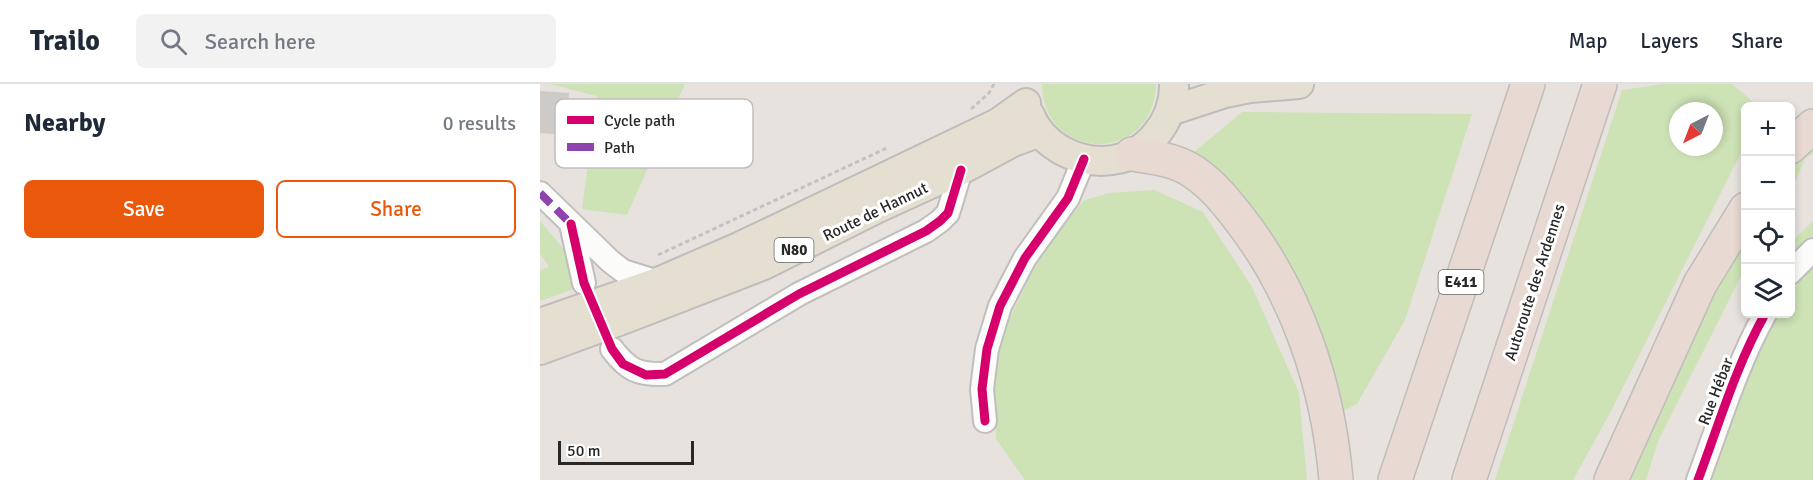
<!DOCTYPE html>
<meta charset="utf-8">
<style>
body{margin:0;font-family:Signika,sans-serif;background:#f2f2f3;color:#1f2937}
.controls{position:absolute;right:18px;top:18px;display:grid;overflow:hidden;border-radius:9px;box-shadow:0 3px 9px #0003}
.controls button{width:54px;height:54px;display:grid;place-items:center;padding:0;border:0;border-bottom:2px solid #e0e1e3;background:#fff;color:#1f2937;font:30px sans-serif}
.compass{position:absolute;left:1129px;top:18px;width:54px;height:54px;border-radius:50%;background:#fff;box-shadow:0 3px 9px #0003;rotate:222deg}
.scale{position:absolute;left:18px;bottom:15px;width:136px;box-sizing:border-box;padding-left:6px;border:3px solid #282828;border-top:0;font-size:16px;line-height:21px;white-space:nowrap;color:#282828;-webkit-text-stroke:4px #fff;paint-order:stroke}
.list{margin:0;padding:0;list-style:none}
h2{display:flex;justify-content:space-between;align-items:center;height:78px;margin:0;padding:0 24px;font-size:26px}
h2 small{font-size:20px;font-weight:400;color:#747a83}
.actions{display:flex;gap:12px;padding:18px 24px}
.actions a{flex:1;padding:14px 0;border:2px solid #ea580c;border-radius:9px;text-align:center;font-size:21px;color:#ea580c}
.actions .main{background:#ea580c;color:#fff}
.icon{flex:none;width:33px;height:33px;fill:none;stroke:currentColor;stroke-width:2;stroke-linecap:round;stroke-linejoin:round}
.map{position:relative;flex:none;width:1273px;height:396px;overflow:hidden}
header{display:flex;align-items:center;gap:36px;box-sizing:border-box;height:84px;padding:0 30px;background:#fff;border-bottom:2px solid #e0e1e3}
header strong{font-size:28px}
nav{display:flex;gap:33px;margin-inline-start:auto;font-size:21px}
.search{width:420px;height:54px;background:#f2f2f3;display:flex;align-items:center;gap:15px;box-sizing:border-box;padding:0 21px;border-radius:9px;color:#747a83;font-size:22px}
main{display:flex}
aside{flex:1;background:#fff}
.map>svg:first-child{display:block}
</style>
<header>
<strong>Trailo</strong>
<div class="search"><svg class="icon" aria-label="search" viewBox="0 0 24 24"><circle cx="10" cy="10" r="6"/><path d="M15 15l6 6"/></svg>Search here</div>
<nav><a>Map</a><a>Layers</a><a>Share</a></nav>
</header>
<main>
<aside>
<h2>Nearby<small>0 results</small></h2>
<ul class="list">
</ul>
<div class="actions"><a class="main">Save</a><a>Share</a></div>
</aside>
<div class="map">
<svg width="1273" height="396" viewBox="0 0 1273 396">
<rect width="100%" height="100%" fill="#e7e2dd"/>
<path fill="#cde2b5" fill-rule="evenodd" d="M10 0H145L87 131 42 125 57 12Z
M502 0H616C613 83 502 77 502 0Z
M1123 0H1192L1218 22H1206L1205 61 1071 327 1033 396H955L1082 6ZM1138 27H1174V63H1138Z
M702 28 932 30 865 236 817 320 801 328 736 171 654 68Z
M1273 53V69L1265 75 1251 107V76Z
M614 106 663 128 712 203 759 309 767 396H485L456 355 452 270 504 165 543 117 569 109Z
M0 137 28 170 34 205 0 217V186L9 183 0 169Z
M1273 137V151L1251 169V158Z
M1205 151V184L1118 357 1106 396H1083L1176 198Z
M1273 182V396H1171L1212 280 1237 230H1250L1251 208Z"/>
<path fill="#cecac7" d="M0 7 29 9 26 51 0 49Z"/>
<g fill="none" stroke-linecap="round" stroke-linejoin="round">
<defs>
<path id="minor" d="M0 109 70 177 83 187 118 198
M31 140 44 199
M1250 189 1273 166
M72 265C88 286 98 291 125 290L259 210 386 147 400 137 408 129 421 86
M445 337 442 305 447 265 460 222 485 174 528 114 544 75
M1158 396C1179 340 1196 282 1225 230"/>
<path id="major" d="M630 27 685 9 710 4 759 0
M490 31C503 63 539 81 573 76 608 71 635 35 634 0
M0 239 118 198 201 162 458 39 486 19
M0 266 87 234 224 181 338 124 421 86 473 58 500 48"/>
<path id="highway" d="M1250 63 1273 42
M592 70C612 73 631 75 649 85 669 97 684 115 698 133 757 208 788 301 796 396
M855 396 988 0
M929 396 1060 0
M1071 396 1160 200 1206 125"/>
</defs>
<use href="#minor" stroke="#c0bebf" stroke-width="26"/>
<use href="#major" stroke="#bfbdbc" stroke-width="32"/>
<use href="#highway" stroke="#bfbdbc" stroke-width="36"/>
<path stroke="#c3c2c2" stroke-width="3" stroke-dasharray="4.5 3" stroke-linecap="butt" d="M431 25 449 9 454 0
M118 171 349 63"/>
<use href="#minor" stroke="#fbfbfa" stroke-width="22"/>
<use href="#major" stroke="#e5dfd2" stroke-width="28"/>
<use href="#highway" stroke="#e8d9d2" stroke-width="33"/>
<path stroke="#8e44ad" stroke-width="8" stroke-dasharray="15 8" stroke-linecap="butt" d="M0 109 31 140"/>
<defs>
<path id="cycleway" d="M31 140 44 199 72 265 83 280 106 291 125 290 259 210 386 147 400 137 408 129 421 86
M445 337 442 305 447 265 460 222 485 174 528 114 544 75
M1158 396C1179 340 1196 282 1225 230"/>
</defs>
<use href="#cycleway" stroke="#fff" stroke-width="13"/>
<use href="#cycleway" stroke="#d6006c" stroke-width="9"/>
</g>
<g text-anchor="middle" stroke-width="6" stroke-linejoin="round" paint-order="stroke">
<g fill="#fff" stroke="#686868" stroke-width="1.5">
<rect x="234.5" y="154" width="39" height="24" rx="4.5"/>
<rect x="898.5" y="186" width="45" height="24" rx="4.5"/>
</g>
<g font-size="15" font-weight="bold" fill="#282828">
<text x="254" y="171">N80</text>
<text x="921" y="203">E411</text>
</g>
<g font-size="16" fill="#282828" stroke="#fff">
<text transform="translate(335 127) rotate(-26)" y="6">Route de Hannut</text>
<text transform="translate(994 198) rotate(-72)" y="6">Autoroute des Ardennes</text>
<text transform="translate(1175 307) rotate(-69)" y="6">Rue Hébar</text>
</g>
</g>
<rect x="15" y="15" width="198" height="69" rx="9" fill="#fff" stroke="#bebebe" stroke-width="1.5"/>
<rect x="27" y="32" width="27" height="8" fill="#d6006c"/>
<rect x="27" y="59" width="27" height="8" fill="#8e44ad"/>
<g font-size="16" fill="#282828">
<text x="64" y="42">Cycle path</text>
<text x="64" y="69">Path</text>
</g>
</svg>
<div class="controls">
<button>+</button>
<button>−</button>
<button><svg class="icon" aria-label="locate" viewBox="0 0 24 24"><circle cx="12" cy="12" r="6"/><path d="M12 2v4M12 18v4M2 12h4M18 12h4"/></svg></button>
<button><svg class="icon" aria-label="layers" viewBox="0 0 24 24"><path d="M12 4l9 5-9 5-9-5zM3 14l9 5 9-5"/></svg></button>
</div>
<svg class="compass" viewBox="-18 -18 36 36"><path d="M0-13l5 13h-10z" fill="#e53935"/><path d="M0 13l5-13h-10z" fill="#747a83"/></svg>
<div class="scale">50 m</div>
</div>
</main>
